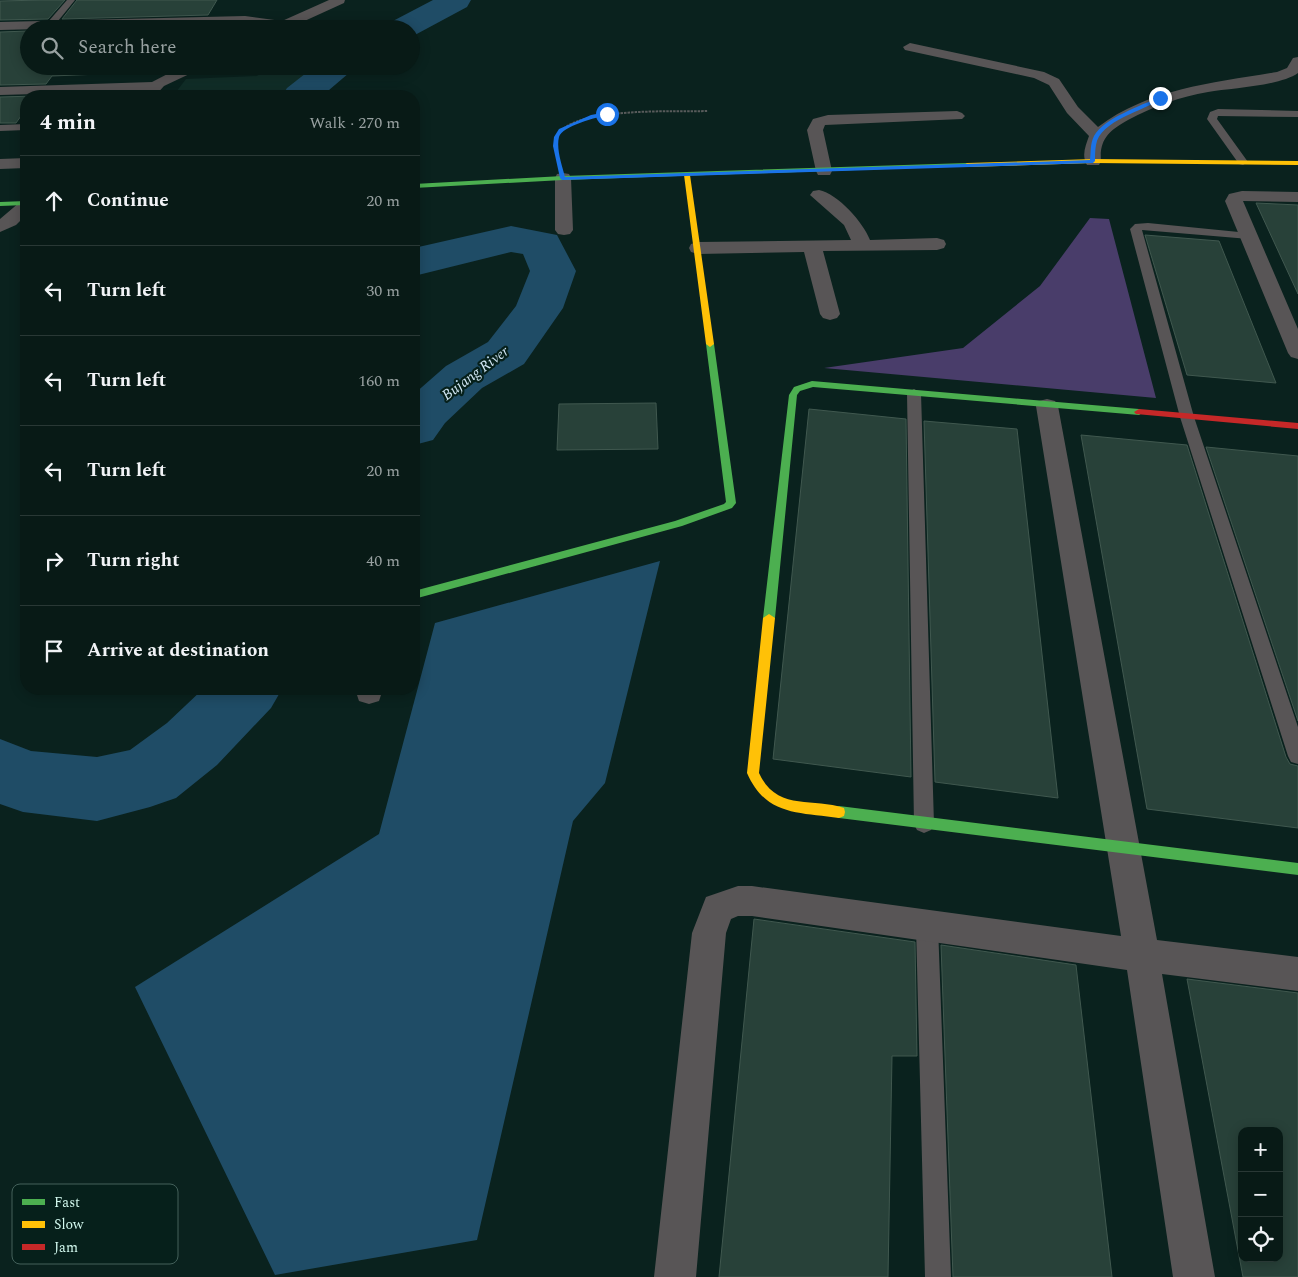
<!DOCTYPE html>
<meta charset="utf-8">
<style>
body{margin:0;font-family:Spectral,serif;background:#162723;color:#f1f3f6}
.controls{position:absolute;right:15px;bottom:15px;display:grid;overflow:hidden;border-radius:10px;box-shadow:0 2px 12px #0003}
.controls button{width:45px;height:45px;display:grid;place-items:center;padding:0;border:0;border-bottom:1px solid #293835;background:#081a16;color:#f1f3f6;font:25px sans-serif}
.stop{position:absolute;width:15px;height:15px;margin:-11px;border:4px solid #1a73e8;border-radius:50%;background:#fff}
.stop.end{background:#1a73e8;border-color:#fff;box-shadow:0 1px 5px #0008}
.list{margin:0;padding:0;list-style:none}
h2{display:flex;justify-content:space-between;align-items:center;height:65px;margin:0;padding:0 20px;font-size:21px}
h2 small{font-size:16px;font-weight:400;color:#98a1a1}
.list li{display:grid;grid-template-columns:32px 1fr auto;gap:15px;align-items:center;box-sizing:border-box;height:90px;padding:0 20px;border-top:1px solid #293835}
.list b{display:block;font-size:19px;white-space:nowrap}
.list em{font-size:16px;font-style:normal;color:#98a1a1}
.icon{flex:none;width:28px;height:28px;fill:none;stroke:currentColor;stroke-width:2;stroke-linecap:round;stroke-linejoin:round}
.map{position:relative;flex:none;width:1298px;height:1277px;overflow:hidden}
.search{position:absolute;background:#081a16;box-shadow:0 2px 12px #0003;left:20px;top:20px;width:400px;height:55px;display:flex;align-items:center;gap:12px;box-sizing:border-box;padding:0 18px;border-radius:28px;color:#98a1a1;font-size:19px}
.panel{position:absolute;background:#081a16;box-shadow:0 2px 12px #0003;left:20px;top:90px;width:400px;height:605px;border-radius:20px}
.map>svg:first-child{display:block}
</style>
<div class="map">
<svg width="1298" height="1277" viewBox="0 0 1298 1277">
<rect width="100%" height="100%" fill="#0a221e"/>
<path fill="#112e28" d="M269 66H324L289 96H173L186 79 257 76Z"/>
<path fill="#493d6a" d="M1090 218 1109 219 1156 398 824 368 963 348 1040 286Z"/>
<path fill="#1f4c66" d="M660 561 605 783 573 821 477 1240 275 1275 135 987 379 834 435 623Z"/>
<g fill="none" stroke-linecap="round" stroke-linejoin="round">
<path fill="#1f4c66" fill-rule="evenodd" d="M433 0H471L467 7 413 36H411V29H386L391 22Z
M315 66H354L349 73 322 96H282L287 88Z
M511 226 557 235 576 271 563 308 524 364 482 388 445 423 433 440 414 445V394L446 366 488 342 516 306 530 271 523 254 511 252 414 276V248Z
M203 689H282L271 708 217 765 176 798 150 807 97 821 23 812 0 804V739L31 751 97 757 130 750 167 723Z"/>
</g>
<path fill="#284139" stroke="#40584f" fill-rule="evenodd" d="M43 0H65L48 19 0 20V1Z
M77 0H217L208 15 62 19Z
M29 31V66H128L124 73 52 76 46 84 0 85V32Z
M26 96V109L16 123H0V97L36 96Z
M1256 203 1298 205V294Z
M1145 235 1219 241 1276 383 1187 375Z
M656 403 658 449 557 450 559 404Z
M809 409 906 419 911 777 773 759Z
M924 421 1017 429 1058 798 935 782Z
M1081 435 1187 445 1286 757 1290 764 1298 766V828L1147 809Z
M1206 447 1298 456V721Z
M754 919 915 942 917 1056H892L888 1277H719Z
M941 945 1076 965 1112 1277H953Z
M1187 979 1298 993V1277H1243ZM1242 1131H1279V1258H1242Z"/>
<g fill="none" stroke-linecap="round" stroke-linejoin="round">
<path stroke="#585b5b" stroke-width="2" stroke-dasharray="2.5 1" stroke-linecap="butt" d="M556 154C556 146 555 138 560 132 581 107 676 112 708 111"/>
<path fill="#585556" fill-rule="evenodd" d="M67 0H75L54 26H48V22Z
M1218 109 1298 111V117L1218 116 1217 119 1248 162 1243 165 1239 164 1207 119 1210 112Z
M26 124V130L0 131V125Z
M1148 223 1249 233 1255 236 1249 239 1142 230 1194 417 1298 727V764L1291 762 1288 756 1180 417 1130 229 1135 224Z
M914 389 921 393 934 824 931 830 924 833 917 830 914 824 907 393Z
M927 916 935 919 938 926 951 1277H925L916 926 919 919Z"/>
<path fill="#585556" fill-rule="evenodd" d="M329 0H345L344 3 287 29H269L271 27 245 24 0 30V22L245 16 282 21Z
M910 43 1044 72 1059 79 1078 107 1098 127C1150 88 1214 83 1277 72L1287 68 1293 58 1298 57V73C1280 86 1231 88 1208 92 1180 97 1154 106 1128 120 1110 130 1099 139 1101 161L1099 165H1087C1081 155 1086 145 1089 136L1067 113 1049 85 1034 78 905 50 903 47Z
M183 66H202L200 69 164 86 155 96H140L144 91 0 95V87L152 82Z
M957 111 962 113 965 116 962 119 825 125 823 130 832 171 830 175H818L816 171 807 130 813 119 828 115Z
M26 158V168L0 169V159Z
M563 173 569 174 571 178 573 230 570 234 564 235 558 234 555 230V178L557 174Z
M819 190C838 194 863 222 870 240L937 238 944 240 946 244 944 248 937 250 823 251 840 314 837 318 830 320 823 318 820 314 804 252 698 254 691 252 689 248 691 244 698 242 851 240 844 225 810 195 813 191Z
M1242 191 1298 192V202L1243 201 1298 329V359L1291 357 1288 353 1225 201 1229 194Z
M26 201V215L16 225 0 232V219L20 202Z
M1047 399 1055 401 1058 406 1157 940 1298 957V991L1162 974 1215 1277H1173L1127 970 752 916H738L731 919 726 933 696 1277H654L692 933 706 897 738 886H752L1121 936 1036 406 1039 401Z
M355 689H383L379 701 369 704 359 701Z"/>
<path fill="#4caf50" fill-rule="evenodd" d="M967 163 970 165 969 166 563 180 414 188V184L563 176Z
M26 201V205L0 206V202Z
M710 341 714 344 736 503 732 508 682 526 414 599V591L675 521 724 504 726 502 706 344Z
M812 381 1139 409 1144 412 1139 415 813 387 800 391 797 395 775 618 769 622 763 618 789 395 794 387Z
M839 806 1298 863V875L839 818 834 816 833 812 834 808Z"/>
<path fill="#ffc107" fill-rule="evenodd" d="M1093 159 1298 161V165L1093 163 967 167 964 165 967 163Z
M687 173 690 175 714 344 710 347 706 344 684 175Z
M769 614 775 618 759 773C777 812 812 797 844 808L845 812 844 816 839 818C798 812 766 816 747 773L763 618Z"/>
<path fill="#c62828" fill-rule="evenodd" d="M1139 409 1298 423V429L1136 414 1134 412Z"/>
</g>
<path fill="#1a73e8" d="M1159 97 1163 98C1144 111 1100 120 1096 145 1095 150 1095 156 1095 161L1093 163 562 180 560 178 553 146 554 137 559 129 591 115 607 112 608 115C597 117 562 126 559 137 556 149 562 165 565 177L1090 160C1091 152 1090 144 1094 136 1104 118 1141 106 1159 97Z"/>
<g text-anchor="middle" stroke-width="4.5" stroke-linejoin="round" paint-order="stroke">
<g font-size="15" font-style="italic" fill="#d1e6f4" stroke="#06201b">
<text transform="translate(475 373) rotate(-37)" y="5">Bujang River</text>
</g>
</g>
<rect x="12" y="1184" width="166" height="80" rx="8" fill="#06201b" stroke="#44615b" stroke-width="1"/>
<rect x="22" y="1199" width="23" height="6" fill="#4caf50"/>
<rect x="22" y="1221" width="23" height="7" fill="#ffc107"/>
<rect x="22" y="1244" width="23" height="6" fill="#c62828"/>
<g font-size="14" fill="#d3f9ef">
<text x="54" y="1207">Fast</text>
<text x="54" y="1229">Slow</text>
<text x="54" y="1252">Jam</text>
</g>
</svg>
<div class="controls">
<button>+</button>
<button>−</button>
<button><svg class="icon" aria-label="locate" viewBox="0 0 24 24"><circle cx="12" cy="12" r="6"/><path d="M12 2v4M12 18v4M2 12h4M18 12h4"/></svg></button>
</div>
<div class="stop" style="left:607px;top:114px"></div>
<div class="stop end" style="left:1160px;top:98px"></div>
<div class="search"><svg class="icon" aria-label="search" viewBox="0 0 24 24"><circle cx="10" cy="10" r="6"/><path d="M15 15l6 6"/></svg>Search here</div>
<section class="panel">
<h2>4 min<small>Walk · 270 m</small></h2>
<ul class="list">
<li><svg class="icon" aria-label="ahead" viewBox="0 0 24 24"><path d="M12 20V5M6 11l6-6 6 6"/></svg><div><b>Continue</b></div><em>20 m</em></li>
<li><svg class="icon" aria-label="left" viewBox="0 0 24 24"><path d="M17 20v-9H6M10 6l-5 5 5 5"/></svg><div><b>Turn left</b></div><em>30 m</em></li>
<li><svg class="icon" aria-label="left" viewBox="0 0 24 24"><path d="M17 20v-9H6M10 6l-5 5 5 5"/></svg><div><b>Turn left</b></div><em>160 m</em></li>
<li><svg class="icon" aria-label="left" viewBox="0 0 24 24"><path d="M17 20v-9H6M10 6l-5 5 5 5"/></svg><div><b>Turn left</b></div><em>20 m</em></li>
<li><svg class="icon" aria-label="right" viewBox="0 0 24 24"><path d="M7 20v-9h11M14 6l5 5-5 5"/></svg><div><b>Turn right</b></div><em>40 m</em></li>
<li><svg class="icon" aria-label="arrive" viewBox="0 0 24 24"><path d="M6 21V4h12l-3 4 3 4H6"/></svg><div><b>Arrive at destination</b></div></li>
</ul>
</section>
</div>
